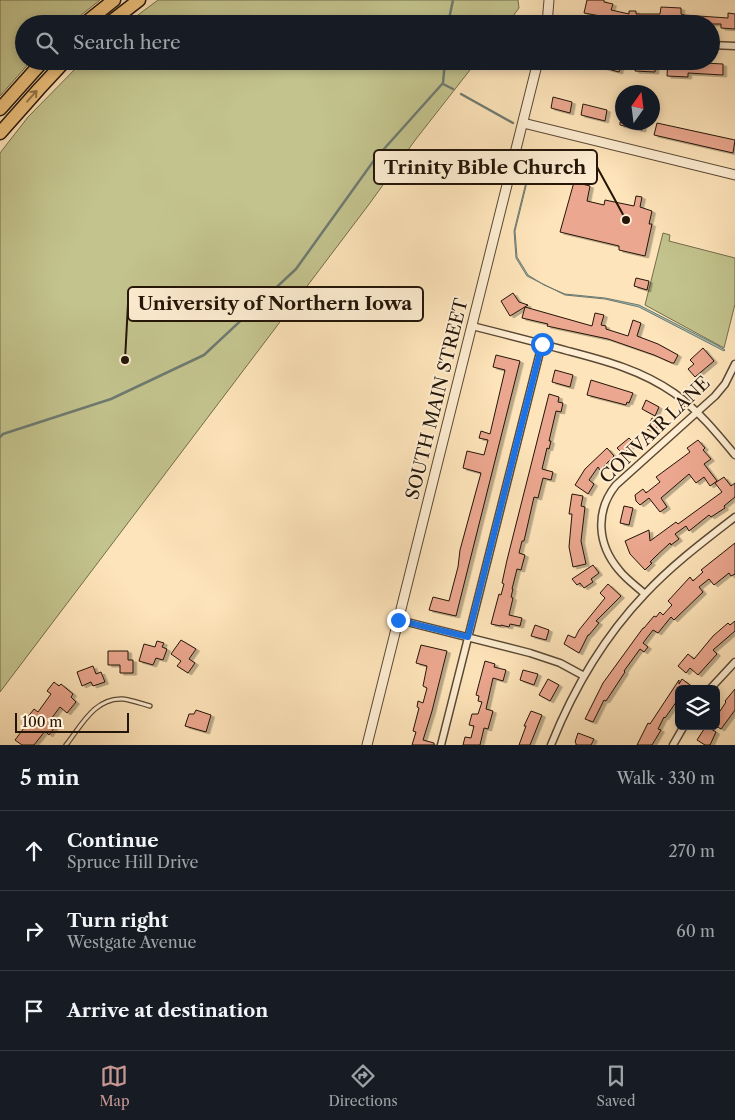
<!DOCTYPE html>
<meta charset="utf-8">
<style>
body{margin:0;font-family:"Libre Caslon Text",serif;background:#20242c;color:#f1f3f6}
.controls{position:absolute;right:15px;bottom:15px;display:grid;overflow:hidden;border-radius:8px;box-shadow:0 2px 8px #0003}
.controls button{width:45px;height:45px;display:grid;place-items:center;padding:0;border:0;border-bottom:1px solid #363941;background:#171b24;color:#f1f3f6;font:25px sans-serif}
.compass{position:absolute;left:615px;top:85px;width:45px;height:45px;border-radius:50%;background:#171b24;box-shadow:0 2px 8px #0003;rotate:14deg}
.scale{position:absolute;left:15px;bottom:12px;width:114px;box-sizing:border-box;padding-left:5px;border:2px solid #231508;border-top:0;font-size:14px;line-height:18px;white-space:nowrap;color:#231508;-webkit-text-stroke:4px #feedd2;paint-order:stroke}
.stop{position:absolute;width:15px;height:15px;margin:-11px;border:4px solid #1a73e8;border-radius:50%;background:#fff}
.stop.end{background:#1a73e8;border-color:#fff;box-shadow:0 1px 5px #0008}
.list{margin:0;padding:0;list-style:none}
h2{display:flex;justify-content:space-between;align-items:center;height:65px;margin:0;padding:0 20px;font-size:21px}
h2 small{font-size:16px;font-weight:400;color:#9ea1a6}
.list li{display:grid;grid-template-columns:32px 1fr auto;gap:15px;align-items:center;box-sizing:border-box;height:80px;padding:0 20px;border-top:1px solid #363941}
.list b{display:block;font-size:19px;white-space:nowrap}
.list p{margin:0;font-size:16px;white-space:nowrap;color:#9ea1a6}
.list em{font-size:16px;font-style:normal;color:#9ea1a6}
.icon{flex:none;width:28px;height:28px;fill:none;stroke:currentColor;stroke-width:2;stroke-linecap:round;stroke-linejoin:round}
.map{position:relative;flex:none;width:735px;height:745px;overflow:hidden}
.search{position:absolute;background:#171b24;box-shadow:0 2px 8px #0003;left:15px;right:15px;top:15px;height:55px;display:flex;align-items:center;gap:12px;box-sizing:border-box;padding:0 18px;border-radius:28px;color:#9ea1a6;font-size:19px}
.sheet{height:305px;background:#171b24}
nav{display:flex;justify-content:space-around;align-items:center;box-sizing:border-box;height:70px;border-top:1px solid #363941;background:#171b24;font-size:14px;color:#9ea1a6}
nav a{display:grid;justify-items:center;gap:2px}
nav .on{color:#c59692}
.map>svg:first-child{display:block}
</style>
<div class="map">
<svg width="735" height="745" viewBox="0 0 735 745">
<defs>
<filter id="shadow"><feDropShadow dx="3.5" dy="2" stdDeviation="0" flood-color="#0004"/></filter>
</defs>
<rect width="100%" height="100%" fill="#fee4ba"/>
<filter id="stains"><feTurbulence type="fractalNoise" baseFrequency=".004" numOctaves="4"/><feColorMatrix values="0 0 0 0 .2 0 0 0 0 .09 0 0 0 0 .02 0 0 0 .5 -.17"/></filter>
<radialGradient id="worn" r=".72"><stop offset=".6" stop-color="#630" stop-opacity="0"/><stop offset="1" stop-color="#630" stop-opacity=".3"/></radialGradient>
<path fill="#c3c38d" stroke="#736c4a" d="M0 0H100L70 24H24V61H31L0 96Z
M158 0H518L519 8 507 24H126Z
M83 61H477L416 139 370 203 0 692V153L28 117Z
M663 233 670 235 669 241 735 258V304L724 348 645 305Z"/>
<path fill="#a0beb5" stroke="#6e7a70" d="M528 161 530 170 515 231 517 257 528 275 544 285 565 294 605 298 639 305 717 345 725 350 724 351 639 307 605 299 565 295 527 276 516 258 514 231 529 170 526 162Z"/>
<g fill="none" stroke-linecap="round" stroke-linejoin="round">
<path stroke="#6e7a70" stroke-width="2.5" d="M448 24 453 0
M443 84 453 89
M461 94 513 123
M0 437 3 434 111 399 204 355 296 269 375 159 443 83 445 61"/>
</g>
<path fill="#eba78f" stroke="#231508" filter="url(#shadow)" d="M587 0H604V2L613 4 611 10 629 14V11H636V14H660L661 7 681 8V14L684 15 728 18V13L735 14V29L721 28V24H633V22L584 13Z
M602 61H622L619 72 601 67Z
M636 61 656 63 655 72 635 71Z
M668 61 723 64V75L688 73V77L667 76Z
M553 97 572 102 570 113 551 108Z
M583 104 607 110 605 121 581 115Z
M620 122H644L642 130 620 125Z
M657 123 735 140 733 153 654 135Z
M574 182 590 186 587 201 604 205 605 200 634 206 636 196 642 197 640 207 652 211 649 224H652L645 256 619 250V246L560 232Z
M636 278 649 281 647 290 634 286Z
M513 293 519 302 528 305 510 316 501 301Z
M525 307 592 326 595 313 604 315 601 325 606 326V329L628 336 633 320 641 323 637 336 658 344 678 355 674 363H672L654 355 608 339 547 326 548 324 522 318Z
M703 348 714 361 695 377 688 369 694 364 690 360Z
M496 355 520 361 456 616 429 610 433 597 449 601 458 567 460 550 481 473 463 468 467 451 484 455 488 440 479 438 481 431 490 434 505 370 493 367Z
M555 370 573 375 570 387 552 382Z
M591 380 633 393 629 403 627 402 626 405 587 395Z
M549 394 559 397 558 402 563 403 561 412 556 411 549 441H551L549 449 547 448 542 469 553 472 551 480 543 478 538 498 534 497 524 541H522L519 553 525 555 521 570 517 569 512 589H513L511 597 513 598 509 615 522 618 520 626 510 624 509 627 501 625V626L491 624 499 594 501 595 504 584 502 583 507 560Z
M646 400 659 407 655 416 642 409Z
M652 418 659 422 654 432 647 429Z
M629 438 634 443 623 454 617 448Z
M698 440 705 448 703 450 711 459 704 464 717 481 710 486 704 477 696 483 689 474 661 498 667 507 660 512 649 498 640 505 636 501 635 495 643 489 646 493 660 482 656 477 690 452 687 448Z
M607 448 614 456 600 470 598 467 589 480 594 484 588 494 575 485 585 469Z
M724 477 731 486 735 483V497L724 506 725 508 711 517 709 515 689 531 686 526 675 534 679 539 671 545 670 543 656 556 650 562 652 563 645 570 630 554 625 541 649 530 650 541 676 522 678 524 722 492 715 483Z
M572 494 583 496 581 506 585 507 581 541 586 564 573 567 569 547 572 514H569Z
M624 506 633 508 629 525 620 523Z
M735 543V574L731 576 729 573 714 585 709 579 699 587 703 592 674 620 671 617 658 633 653 630 643 643 648 647 644 652 640 649 624 671 625 672 606 701 604 700 593 722 585 719 603 683 643 628H644L654 616 656 617 660 612 663 615 672 605 668 601 690 577 693 581 703 572 701 570Z
M593 565 599 573 591 579 593 582 584 588 580 583 577 585 572 579Z
M608 584 621 596 596 621 599 623 589 635H588L579 653 564 644 568 635 575 638 579 630 605 598 600 593Z
M735 621V631L713 650 717 654 698 675 690 668 686 673 678 666 688 654 694 659 713 636 728 623 730 625Z
M535 625 549 630 546 640 531 636Z
M181 640 196 649 189 659 195 663 188 673 177 666 181 661 171 654Z
M157 641 164 643 162 647 167 649 163 660 156 658 153 665 139 661 144 644 155 647Z
M421 645 447 651 432 711 423 740 434 743V745H412L416 732 413 731 419 708 417 707 418 701 423 703 427 688 423 686 427 666 416 663Z
M108 651H128V660H133V673H120V665H108Z
M485 661 495 664 494 667 506 670 503 681 493 678 486 709 493 711 488 729 484 728 480 745H463L465 737 471 738 474 726 469 725 472 714H478L482 702 478 701 479 696 476 695Z
M93 666 96 674 101 672 105 682 93 686 91 682 82 686 77 672Z
M523 670 538 674 534 685 520 680Z
M548 679 559 685 550 701 539 695Z
M682 679 690 685 687 689H679V698L665 718 664 717 658 729 661 730 652 745H637L648 723 650 724 679 680V684Z
M54 682 59 686 61 684 73 694 71 697 76 702 67 713 60 707 51 719 57 724 49 735 45 731 34 745H22L15 740 30 720 27 718 34 709 38 712 51 694 47 691Z
M735 689V710L721 729 716 726V717L726 702 725 701Z
M196 710 211 715 206 732 185 726 189 714H194Z
M531 711 542 715 530 745H519L526 726H524Z
M706 726 716 732 710 745H705L697 740Z
M578 733 594 739 591 745H576V743L575 742Z"/>
<g fill="none" stroke-linecap="round" stroke-linejoin="round">
<defs>
<path id="service" d="M66 745C81 726 95 697 123 699 132 700 142 704 150 706"/>
<path id="minor" d="M711 45 735 46
M472 326C504 334 536 342 568 351 606 361 641 370 674 393 698 410 716 432 735 455
M645 594C636 586 626 579 619 570 597 544 595 511 616 485L715 396 725 384 735 364
M399 620 530 653 560 663 584 676
M710 689 735 662
M441 745 542 344
M551 745C573 690 604 637 645 594 672 565 704 541 735 517
M673 745 684 726"/>
<path id="tertiary" d="M547 24 549 0
M523 123 735 175
M367 745 538 61"/>
<path id="motorway" d="M84 24 114 0
M108 24 139 0
M0 109 43 61
M0 133 39 89 65 61"/>
</defs>
<use href="#service" stroke="#5a4934" stroke-width="5.5"/>
<use href="#minor" stroke="#5a4934" stroke-width="9"/>
<use href="#tertiary" stroke="#5a4934" stroke-width="11"/>
<use href="#motorway" stroke="#231508" stroke-width="15"/>
<use href="#service" stroke="#feedd2" stroke-width="3"/>
<use href="#minor" stroke="#feedd2" stroke-width="6"/>
<use href="#tertiary" stroke="#feedd2" stroke-width="9"/>
<use href="#motorway" stroke="#efc27d" stroke-width="12"/>
</g>
<defs><path id="oneway-shaft" d="M-6 0H5M1.5-3L5.5 0L1.5 3" fill="none" stroke-width="1.6" stroke-linecap="round" stroke-linejoin="round" transform="scale(1.25)"/></defs>
<use stroke="#937448" href="#oneway-shaft" transform="translate(32 96) rotate(-48)"/>
<g fill="none" stroke-linecap="round" stroke-linejoin="round">
<path stroke="#1a73e8" stroke-width="6" d="M398 620 468 637 542 344"/>
</g>
<g text-anchor="middle" stroke-width="4" stroke-linejoin="round" paint-order="stroke">
<g font-size="18" fill="#231508" stroke="#feedd2">
<text transform="translate(437 399) rotate(-76)" y="6">SOUTH MAIN STREET</text>
<text transform="translate(655 430) rotate(-44)" y="6">CONVAIR LANE</text>
</g>
</g>
<path fill="none" stroke="#231508" stroke-width="2" d="M626 220L597 167M125 360L128 304"/>
<g fill="#231508" stroke="#feedd2" stroke-width="2">
<circle cx="626" cy="220" r="5"/>
<circle cx="125" cy="360" r="5"/>
</g>
<g fill="#feedd2" stroke="#231508" stroke-width="2">
<rect x="374" y="150" width="223" height="34" rx="5"/>
<rect x="128" y="287" width="295" height="34" rx="5"/>
</g>
<g font-size="19" text-anchor="middle" font-weight="bold" fill="#231508">
<text x="485" y="174">Trinity Bible Church</text>
<text x="275" y="310">University of Northern Iowa</text>
</g>
<rect width="100%" height="100%" filter="url(#stains)"/>
<rect width="100%" height="100%" fill="url(#worn)"/>
</svg>
<div class="controls">
<button><svg class="icon" aria-label="layers" viewBox="0 0 24 24"><path d="M12 4l9 5-9 5-9-5zM3 14l9 5 9-5"/></svg></button>
</div>
<svg class="compass" viewBox="-18 -18 36 36"><path d="M0-13l5 13h-10z" fill="#e53935"/><path d="M0 13l5-13h-10z" fill="#9ea1a6"/></svg>
<div class="scale">100 m</div>
<div class="stop" style="left:542px;top:344px"></div>
<div class="stop end" style="left:398px;top:620px"></div>
<div class="search"><svg class="icon" aria-label="search" viewBox="0 0 24 24"><circle cx="10" cy="10" r="6"/><path d="M15 15l6 6"/></svg>Search here</div>
</div>
<section class="sheet">
<h2>5 min<small>Walk · 330 m</small></h2>
<ul class="list">
<li><svg class="icon" aria-label="ahead" viewBox="0 0 24 24"><path d="M12 20V5M6 11l6-6 6 6"/></svg><div><b>Continue</b><p>Spruce Hill Drive</p></div><em>270 m</em></li>
<li><svg class="icon" aria-label="right" viewBox="0 0 24 24"><path d="M7 20v-9h11M14 6l5 5-5 5"/></svg><div><b>Turn right</b><p>Westgate Avenue</p></div><em>60 m</em></li>
<li><svg class="icon" aria-label="arrive" viewBox="0 0 24 24"><path d="M6 21V4h12l-3 4 3 4H6"/></svg><div><b>Arrive at destination</b></div></li>
</ul>
</section>
<nav>
<a class="on"><svg class="icon" aria-label="map" viewBox="0 0 24 24"><path d="M3 6l6-2 6 2 6-2v14l-6 2-6-2-6 2zM9 4v14M15 6v14"/></svg>Map</a>
<a><svg class="icon" aria-label="directions" viewBox="0 0 24 24"><path d="M12 3l9 9-9 9-9-9zM9 14v-3h6M13 9l2 2-2 2"/></svg>Directions</a>
<a><svg class="icon" aria-label="saved" viewBox="0 0 24 24"><path d="M7 4h10v16l-5-4-5 4z"/></svg>Saved</a>
</nav>
